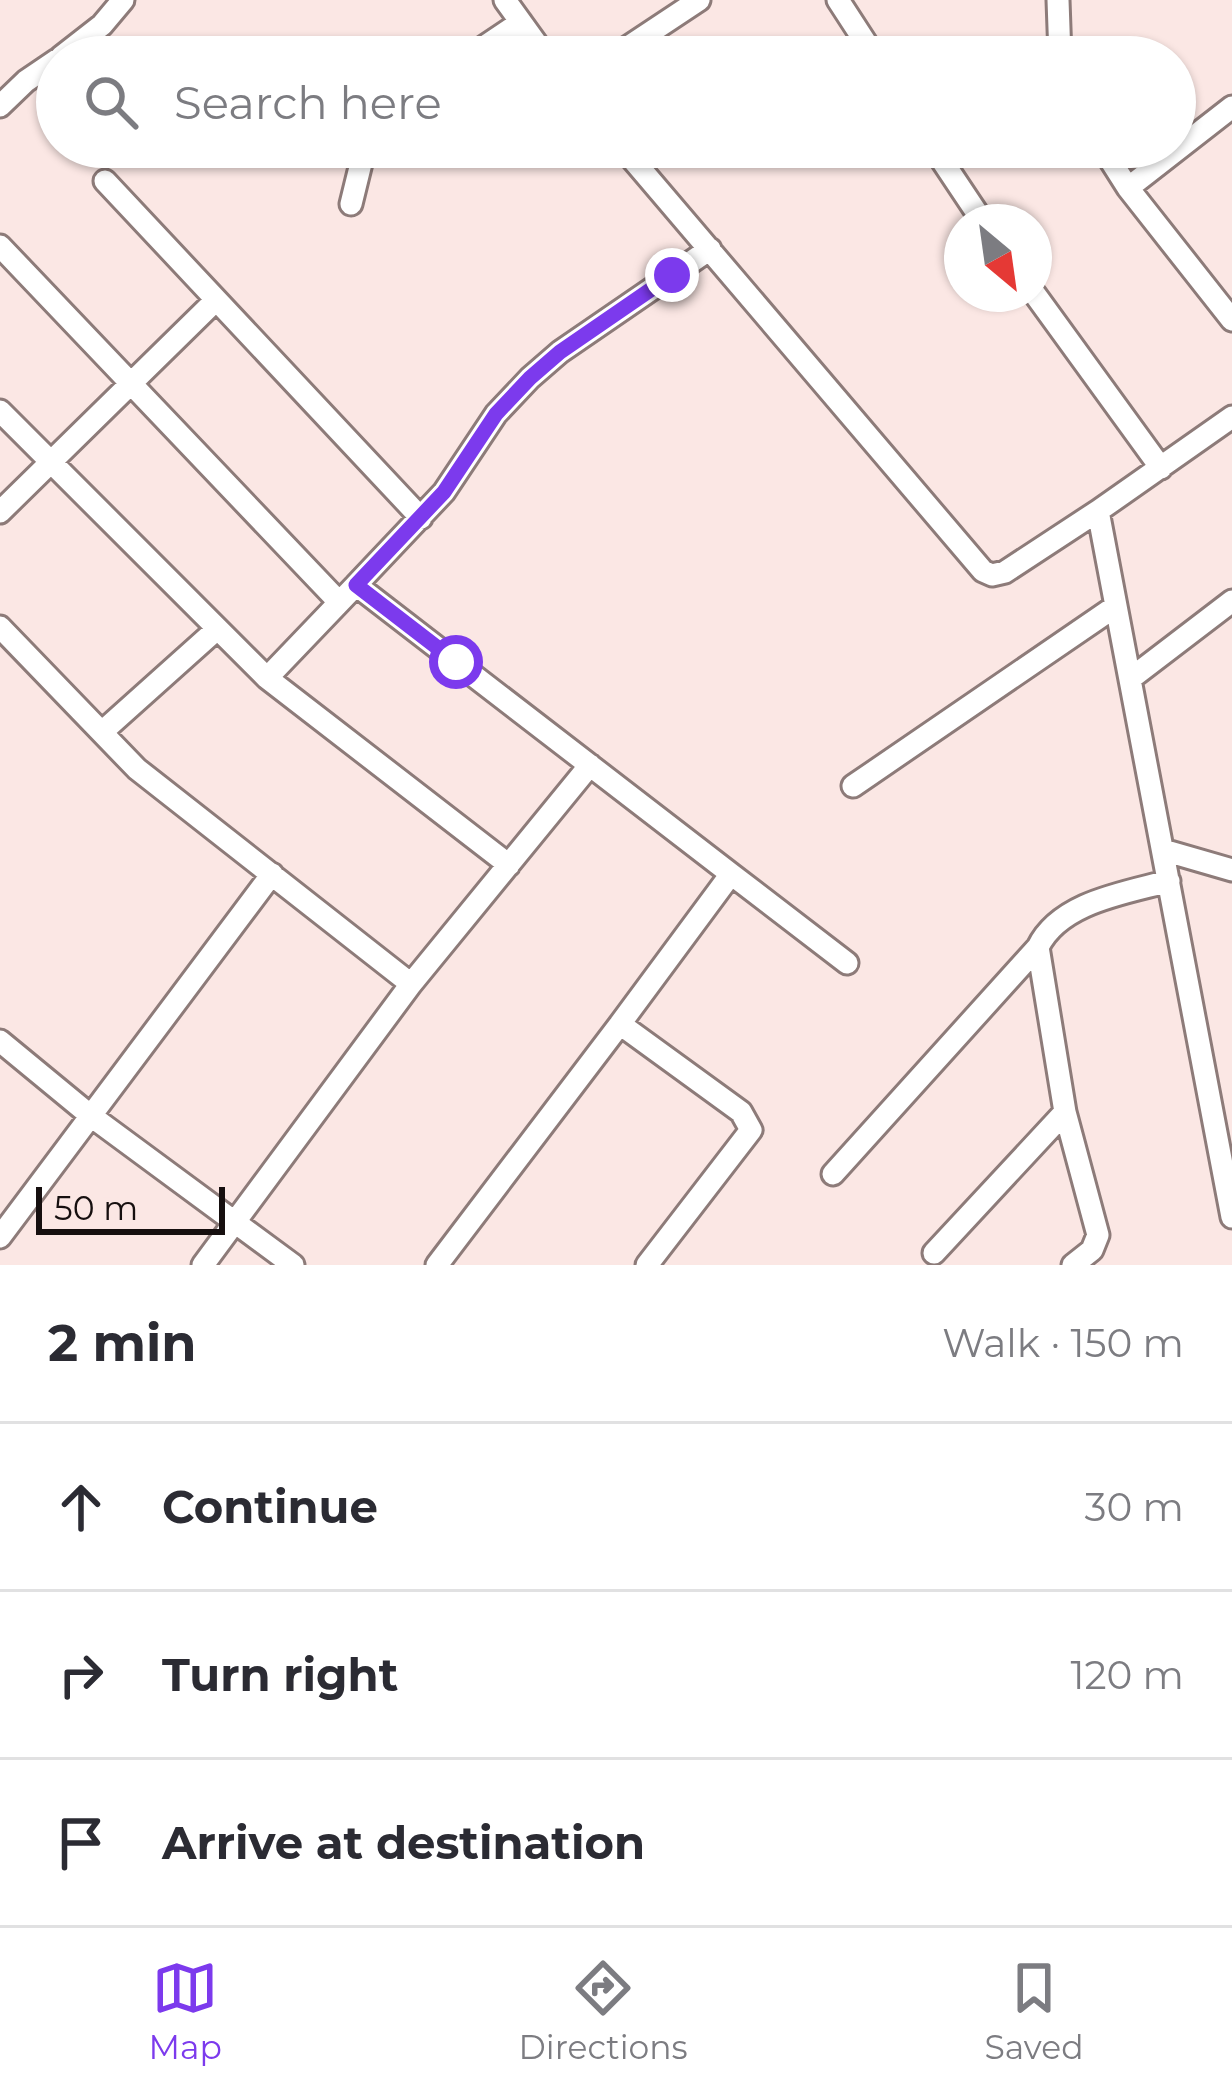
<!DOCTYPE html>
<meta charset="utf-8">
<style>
body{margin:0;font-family:Montserrat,sans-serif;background:#f7f7f7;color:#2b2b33}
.compass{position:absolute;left:944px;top:204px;width:108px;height:108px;border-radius:50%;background:#fff;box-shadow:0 3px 9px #0004;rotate:151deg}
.scale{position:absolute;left:36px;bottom:30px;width:189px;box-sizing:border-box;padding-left:12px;border:6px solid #160f0f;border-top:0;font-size:33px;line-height:42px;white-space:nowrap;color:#160f0f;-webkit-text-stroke:9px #fbe7e4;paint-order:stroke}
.stop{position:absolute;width:36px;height:36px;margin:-27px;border:9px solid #7c3aed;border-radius:50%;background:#fff}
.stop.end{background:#7c3aed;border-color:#fff;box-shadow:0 3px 12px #0008}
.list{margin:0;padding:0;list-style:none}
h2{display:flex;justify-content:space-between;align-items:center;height:156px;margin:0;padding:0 48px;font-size:51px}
h2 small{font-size:39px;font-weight:400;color:#7c7c81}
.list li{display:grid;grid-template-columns:78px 1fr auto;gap:36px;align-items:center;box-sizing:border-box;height:168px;padding:0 48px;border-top:3px solid #e1e1e2}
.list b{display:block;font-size:45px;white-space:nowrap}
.list em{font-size:39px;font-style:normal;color:#7c7c81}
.icon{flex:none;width:66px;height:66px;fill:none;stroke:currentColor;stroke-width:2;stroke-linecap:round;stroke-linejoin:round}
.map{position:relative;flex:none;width:1232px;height:1265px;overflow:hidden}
.search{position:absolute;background:#fff;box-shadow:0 3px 9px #0004;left:36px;right:36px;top:36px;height:132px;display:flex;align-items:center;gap:30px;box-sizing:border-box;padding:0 42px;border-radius:66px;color:#7c7c81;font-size:45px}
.sheet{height:660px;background:#fff}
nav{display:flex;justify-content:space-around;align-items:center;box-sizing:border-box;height:168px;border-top:3px solid #e1e1e2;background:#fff;font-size:33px;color:#7c7c81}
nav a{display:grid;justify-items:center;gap:6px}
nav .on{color:#7c3aed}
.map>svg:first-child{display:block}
</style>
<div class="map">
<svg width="1232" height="1265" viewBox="0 0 1232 1265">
<rect width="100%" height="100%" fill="#fbe7e4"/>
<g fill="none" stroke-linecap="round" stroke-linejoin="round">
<defs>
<path id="street" d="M505 0 546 57
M838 0 875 57
M1058 0 1060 57
M61 57 102 25 123 0
M469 57 521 22
M613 57 699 0
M0 106 26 81 57 60
M622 147 983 571 992 575 1005 572 1098 511
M933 147 983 222
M1102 147 1128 188 1232 320
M105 181 421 518
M1128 188 1232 107
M351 204 365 147
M0 246 339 602
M1034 293 1161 468
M0 411 267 678 356 585 731 874 620 1024 741 1112 751 1130 647 1265
M1232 417 1098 511 1232 1217
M0 512 216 300
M356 585 444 492 496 414 530 378 560 352 710 249
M0 627 137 769 411 984
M267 678 509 865
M1130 679 1232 601
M102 732 217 629
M853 786 1116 606
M1163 850 1232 870
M731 874 847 963
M0 1041 91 1116 293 1265
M833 1174 1038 947
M0 1237 272 874
M934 1253 1065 1112
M203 1265 411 984 590 765
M437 1265 620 1024
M1073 1265 1092 1250 1098 1235 1065 1112 1038 947C1060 902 1125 893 1169 881"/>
</defs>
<use href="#street" stroke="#8d7b79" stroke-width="27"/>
<use href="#street" stroke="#fff" stroke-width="21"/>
</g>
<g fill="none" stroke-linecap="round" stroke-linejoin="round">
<path stroke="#7c3aed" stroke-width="15" d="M456 662 356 585 444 492 496 414 530 378 560 352 672 275"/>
</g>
</svg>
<svg class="compass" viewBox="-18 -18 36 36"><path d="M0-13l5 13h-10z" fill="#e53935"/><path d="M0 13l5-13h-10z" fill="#7c7c81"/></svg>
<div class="scale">50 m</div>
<div class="stop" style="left:456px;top:662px"></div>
<div class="stop end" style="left:672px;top:275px"></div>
<div class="search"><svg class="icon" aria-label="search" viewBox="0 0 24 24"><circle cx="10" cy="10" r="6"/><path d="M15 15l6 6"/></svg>Search here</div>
</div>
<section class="sheet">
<h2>2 min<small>Walk · 150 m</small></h2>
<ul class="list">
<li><svg class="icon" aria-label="ahead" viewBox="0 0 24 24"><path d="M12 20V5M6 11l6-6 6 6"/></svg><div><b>Continue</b></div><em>30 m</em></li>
<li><svg class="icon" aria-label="right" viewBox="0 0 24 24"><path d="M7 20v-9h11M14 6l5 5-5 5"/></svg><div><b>Turn right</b></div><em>120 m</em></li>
<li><svg class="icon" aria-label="arrive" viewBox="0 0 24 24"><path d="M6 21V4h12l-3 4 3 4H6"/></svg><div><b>Arrive at destination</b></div></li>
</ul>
</section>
<nav>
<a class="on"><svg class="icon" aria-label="map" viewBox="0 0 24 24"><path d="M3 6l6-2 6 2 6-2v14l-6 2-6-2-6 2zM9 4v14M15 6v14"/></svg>Map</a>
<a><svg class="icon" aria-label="directions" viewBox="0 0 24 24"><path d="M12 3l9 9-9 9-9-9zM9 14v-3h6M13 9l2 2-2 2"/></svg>Directions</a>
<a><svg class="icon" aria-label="saved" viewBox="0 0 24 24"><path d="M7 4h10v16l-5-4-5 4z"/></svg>Saved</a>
</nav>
